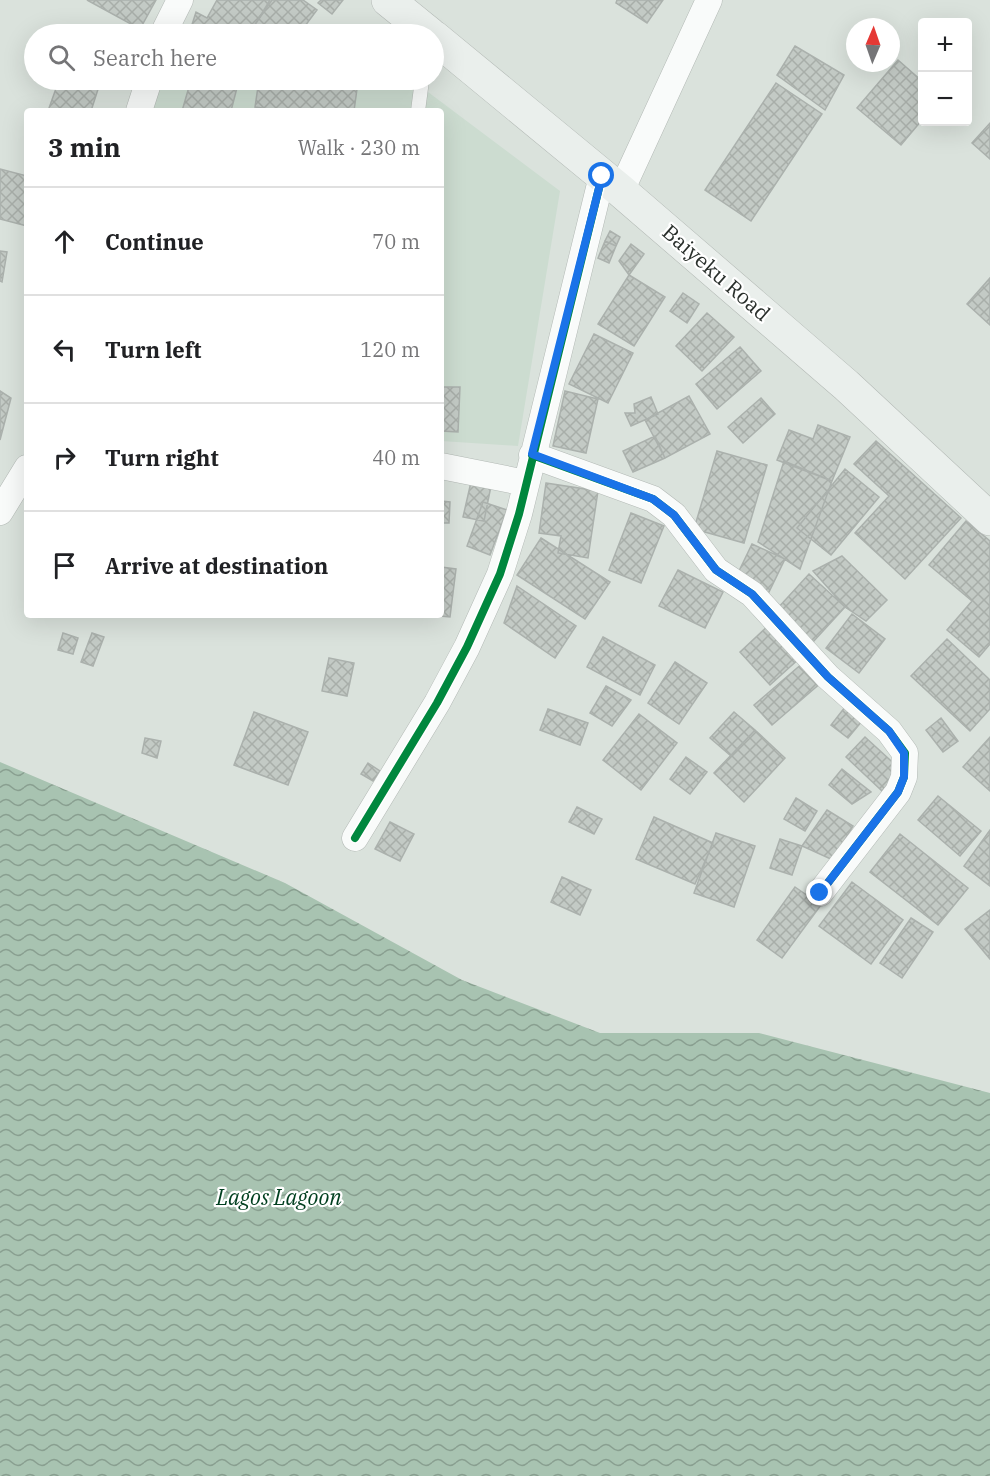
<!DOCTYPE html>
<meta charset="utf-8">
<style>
body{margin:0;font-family:"IBM Plex Serif",serif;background:#f2f2f2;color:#202124}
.controls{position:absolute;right:18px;top:18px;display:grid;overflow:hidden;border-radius:6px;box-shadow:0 6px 24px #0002}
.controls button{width:54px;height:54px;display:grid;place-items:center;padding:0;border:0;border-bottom:2px solid #e0e0e0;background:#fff;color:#202124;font:30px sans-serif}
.compass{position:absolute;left:846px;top:18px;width:54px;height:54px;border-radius:50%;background:#fff;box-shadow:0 6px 24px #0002;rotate:2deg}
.stop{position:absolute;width:18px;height:18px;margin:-14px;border:4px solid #1a73e8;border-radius:50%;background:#fff}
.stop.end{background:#1a73e8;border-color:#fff;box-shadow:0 2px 6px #0008}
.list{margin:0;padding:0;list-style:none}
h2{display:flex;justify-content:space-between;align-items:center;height:78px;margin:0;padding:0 24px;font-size:26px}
h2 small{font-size:20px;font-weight:400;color:#757577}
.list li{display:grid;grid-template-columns:39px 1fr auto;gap:18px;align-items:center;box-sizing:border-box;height:108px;padding:0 24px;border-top:2px solid #e0e0e0}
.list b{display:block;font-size:22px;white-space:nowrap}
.list em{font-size:20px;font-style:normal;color:#757577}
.icon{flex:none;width:33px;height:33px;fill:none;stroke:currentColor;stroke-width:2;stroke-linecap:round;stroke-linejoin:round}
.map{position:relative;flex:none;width:990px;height:1476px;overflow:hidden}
.search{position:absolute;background:#fff;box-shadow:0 6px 24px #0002;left:24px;top:24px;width:420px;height:66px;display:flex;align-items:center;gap:15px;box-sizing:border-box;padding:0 21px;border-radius:33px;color:#757577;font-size:22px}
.panel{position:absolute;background:#fff;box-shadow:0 6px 24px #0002;left:24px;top:108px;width:420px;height:510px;border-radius:6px}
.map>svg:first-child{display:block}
</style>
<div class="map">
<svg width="990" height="1476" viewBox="0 0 990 1476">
<defs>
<pattern id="water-waves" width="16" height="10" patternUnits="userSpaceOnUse" patternTransform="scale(1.5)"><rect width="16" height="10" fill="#a8c3b1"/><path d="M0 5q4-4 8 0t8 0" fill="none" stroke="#899f90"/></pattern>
<pattern id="building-cross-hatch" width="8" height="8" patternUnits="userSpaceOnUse" patternTransform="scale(1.5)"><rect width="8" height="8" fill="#c3cac5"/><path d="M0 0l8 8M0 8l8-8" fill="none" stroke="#a8aea9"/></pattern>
</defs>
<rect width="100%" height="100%" fill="#dae2dc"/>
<path fill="#ccdcd0" d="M161 80H412L560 191 518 446 441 441V111H153Z"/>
<path fill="url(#water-waves)" d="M0 762 285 883 462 980 600 1033H759L990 1093V1476H0Z"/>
<path fill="url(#building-cross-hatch)" stroke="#abb1ad" stroke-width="1.5" d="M87 0H156L140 29Z
M217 0H270L249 34H189L196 12 207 18Z
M272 0H303L317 10 299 34H254L250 32Z
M321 0H343L332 14 318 3Z
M617 0H663L647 23 616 3Z
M795 46 844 75 825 110 777 75Z
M898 60 922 81V120L901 145 857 108Z
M59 80H101L91 111H48Z
M191 80H239L231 111H182Z
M259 80H290L357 89 354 111H284L255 107Z
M776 83 822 114 751 221 705 190Z
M990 123V159L972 143Z
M0 169 27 176V226L0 219Z
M610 231 620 237 616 246 605 241Z
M605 241 616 246 609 263 598 258Z
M631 244 644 254 629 275 619 261Z
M0 251 7 252 2 282 0 281Z
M629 275 665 297 634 346 598 324Z
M990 278V325L967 304Z
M683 293 699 304 687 323 670 311Z
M707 313 734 337 702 371 676 346Z
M594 334 633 353 608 403 569 384Z
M740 347 761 371 717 409 696 384Z
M441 387H460L458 432 441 431Z
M0 391 11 398 0 440Z
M565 391 598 399 586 453 553 446Z
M689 396 710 434 665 458 645 420Z
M651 397 658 414 631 426 625 413H635L634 404Z
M761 398 775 414 743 443 728 427Z
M818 425 850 437 832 481 777 460 789 430 813 439Z
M655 436 665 458 633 472 623 451Z
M876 441 961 518 905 579 855 533 889 496 854 464Z
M717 451 767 465 744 543 694 529Z
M784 461 832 481 800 569 758 542Z
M845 469 879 497 831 555 797 528Z
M471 482 491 486 484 521 463 517Z
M546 483 598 491 588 558 558 553 561 536 539 533Z
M441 501 450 502 449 523H441Z
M483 502 507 510 490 555 467 546Z
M631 513 664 526 641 583 609 570Z
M966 521 990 541V644L979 657 947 630 972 601 929 565Z
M541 538 610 582 585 619 517 575Z
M752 544 785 559 767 596 738 573Z
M842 556 887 600 866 621 845 607 813 571Z
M441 567 456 569 450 617 430 615H441Z
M678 570 723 592 705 628 659 606Z
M809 574 845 607 813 642 777 609Z
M517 586 576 626 555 658 504 623Z
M852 614 885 639 859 673 826 648Z
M770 624 801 657 770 685 740 652Z
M63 633 78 638 73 654 58 650Z
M92 633 104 637 93 666 81 662Z
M603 637 655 665 640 695 587 667Z
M947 639 990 680V709L970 731 911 676Z
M329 658 354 663 347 696 322 691Z
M675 662 707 683 679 724 648 703Z
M804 662 822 682 772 725 754 705Z
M606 686 631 700 612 726 590 713Z
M845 707 862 721 848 738 831 725Z
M548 709 588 723 580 745 540 730Z
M254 712 308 732 288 785 234 765Z
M734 712 755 730 731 756 710 738Z
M639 714 677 743 641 790 603 760Z
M941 718 958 741 943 752 926 730Z
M755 730 785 758 744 802 714 773Z
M865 737 901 770 882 791 846 757Z
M990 737V791L963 767Z
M145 738 161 741 157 758 142 753Z
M686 757 707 772 690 794 670 779Z
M368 763 380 771 373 781 361 774Z
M842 769 871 792 852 804 829 785Z
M938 796 981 831 960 856 918 820Z
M796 798 817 811 805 831 784 819Z
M577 807 602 819 594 834 569 822Z
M827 810 853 826 833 860 802 846Z
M654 817 713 843 695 884 636 859Z
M390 822 414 834 400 861 375 849Z
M990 830V886L964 866Z
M716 833 755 846 734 907 694 893Z
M900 834 968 888 938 925 870 872Z
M780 839 802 846 792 875 770 868Z
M562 877 591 890 580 915 551 902Z
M852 882 903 920 871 964 819 926Z
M795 887 821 905 782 958 757 940Z
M990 910V959L965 929Z
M911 918 933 932 902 978 880 963Z"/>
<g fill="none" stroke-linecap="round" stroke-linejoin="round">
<defs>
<path id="service" d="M418 111 422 80"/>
<path id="minor" d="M163 34 180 0
M139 111 149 80
M621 191 709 0
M532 455 653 499 674 515 716 570 752 594 828 677 889 731 905 753 904 777 898 792 820 893
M441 466 526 483
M0 512 27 468
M355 838 437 703 467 647 500 574 519 514 602 176"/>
<path id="secondary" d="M388 0 430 34
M434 37 621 191 846 385 990 519"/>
</defs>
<use href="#service" stroke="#b3b9b5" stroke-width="15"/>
<use href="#minor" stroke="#b3b9b5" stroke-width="27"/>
<use href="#secondary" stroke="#b3b9b5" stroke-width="34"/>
<use href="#service" stroke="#f9fbfa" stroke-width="14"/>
<use href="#minor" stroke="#f9fbfa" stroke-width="26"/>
<use href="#secondary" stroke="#eaefec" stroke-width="33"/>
<defs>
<path id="cycleway" d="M532 455 653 499 674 515 716 570 752 594 828 677 889 731 905 753 904 777 898 792 820 893
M355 838 437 703 467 647 500 574 519 514 602 176"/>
</defs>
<use href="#cycleway" stroke="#fff" stroke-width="11"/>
<use href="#cycleway" stroke="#00873e" stroke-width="8"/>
</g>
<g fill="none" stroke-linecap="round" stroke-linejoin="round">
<path stroke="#1a73e8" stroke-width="8" d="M602 176 532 454 653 499 674 515 716 570 752 594 828 677 889 731 904 753V777L898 792 820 893"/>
</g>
<g text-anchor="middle" stroke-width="4.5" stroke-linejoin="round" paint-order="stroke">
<g font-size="21" fill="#2a302c" stroke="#fff">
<text transform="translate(716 273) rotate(41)" y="7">Baiyeku Road</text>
</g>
<g font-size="22" font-style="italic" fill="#003f1f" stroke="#fff">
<text x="279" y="1205">Lagos Lagoon</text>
</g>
</g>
</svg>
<div class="controls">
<button>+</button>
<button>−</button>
</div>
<svg class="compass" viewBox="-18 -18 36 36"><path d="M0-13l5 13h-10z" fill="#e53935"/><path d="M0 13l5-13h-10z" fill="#757577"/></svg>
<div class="stop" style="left:602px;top:176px"></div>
<div class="stop end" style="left:820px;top:893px"></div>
<div class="search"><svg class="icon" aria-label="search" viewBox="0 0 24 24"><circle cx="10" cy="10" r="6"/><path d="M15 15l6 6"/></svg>Search here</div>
<section class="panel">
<h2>3 min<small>Walk · 230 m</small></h2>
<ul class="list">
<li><svg class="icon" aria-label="ahead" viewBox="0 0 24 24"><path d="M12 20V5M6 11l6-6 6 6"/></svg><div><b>Continue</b></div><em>70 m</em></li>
<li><svg class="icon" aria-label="left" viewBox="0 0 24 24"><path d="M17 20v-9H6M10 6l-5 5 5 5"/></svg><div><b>Turn left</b></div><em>120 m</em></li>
<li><svg class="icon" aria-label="right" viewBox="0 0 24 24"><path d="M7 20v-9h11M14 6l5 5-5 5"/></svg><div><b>Turn right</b></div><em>40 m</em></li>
<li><svg class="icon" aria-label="arrive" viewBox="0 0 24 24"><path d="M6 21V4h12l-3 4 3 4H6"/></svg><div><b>Arrive at destination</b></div></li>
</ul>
</section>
</div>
